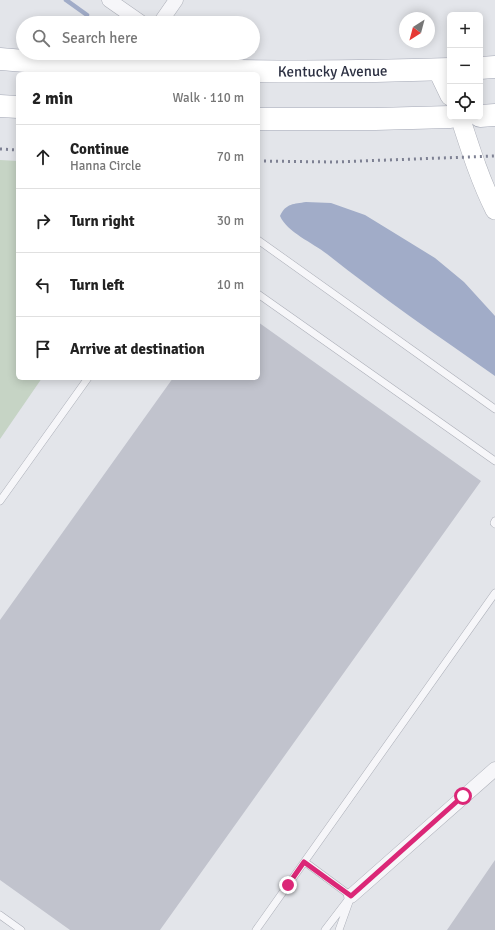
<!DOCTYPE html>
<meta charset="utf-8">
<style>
body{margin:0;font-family:Signika,sans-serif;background:#f6f6f6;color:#222}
.controls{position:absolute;right:12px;top:12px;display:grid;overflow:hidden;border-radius:6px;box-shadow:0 2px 10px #0003}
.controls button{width:36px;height:36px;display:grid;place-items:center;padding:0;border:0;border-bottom:1px solid #e0e0e0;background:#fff;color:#222;font:20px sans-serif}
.compass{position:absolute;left:399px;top:12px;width:36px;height:36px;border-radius:50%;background:#fff;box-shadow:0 2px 10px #0003;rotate:216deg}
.stop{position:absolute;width:12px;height:12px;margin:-9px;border:3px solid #db2777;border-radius:50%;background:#fff}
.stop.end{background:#db2777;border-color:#fff;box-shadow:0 1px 4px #0008}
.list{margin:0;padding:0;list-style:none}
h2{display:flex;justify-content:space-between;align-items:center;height:52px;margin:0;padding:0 16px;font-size:17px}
h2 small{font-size:13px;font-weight:400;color:#767676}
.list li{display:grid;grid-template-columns:26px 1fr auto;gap:12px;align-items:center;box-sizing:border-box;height:64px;padding:0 16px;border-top:1px solid #e0e0e0}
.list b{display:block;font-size:15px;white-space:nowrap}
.list p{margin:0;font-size:13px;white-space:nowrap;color:#767676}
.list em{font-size:13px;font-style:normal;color:#767676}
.icon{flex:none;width:22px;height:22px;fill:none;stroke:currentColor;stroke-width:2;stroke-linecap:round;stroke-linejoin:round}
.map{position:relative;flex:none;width:495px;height:930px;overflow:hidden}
.search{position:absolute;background:#fff;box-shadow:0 2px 10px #0003;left:16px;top:16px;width:244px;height:44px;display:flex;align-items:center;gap:10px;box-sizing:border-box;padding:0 14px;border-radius:22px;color:#767676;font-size:15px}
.panel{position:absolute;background:#fff;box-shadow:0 2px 10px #0003;left:16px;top:72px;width:244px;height:308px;border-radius:6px}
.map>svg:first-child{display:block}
</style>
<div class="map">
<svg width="495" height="930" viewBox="0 0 495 930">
<rect width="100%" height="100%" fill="#e3e5ea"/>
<path fill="#c6d4c5" d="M0 160 18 161V378H42L0 439Z"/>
<path fill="#a1acc8" d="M306 202 331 203 365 215 396 234 435 258 464 282 495 316V376C438 336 381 297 327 254 313 243 287 232 280 216 286 203 294 204 306 202Z"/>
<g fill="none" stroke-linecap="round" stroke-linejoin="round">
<path stroke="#a1acc8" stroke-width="4.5" d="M66 0 87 15"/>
</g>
<path fill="#c1c3cd" d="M258 322 481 481 160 930H70L0 880V620L173 378H258Z
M495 860V930H447Z"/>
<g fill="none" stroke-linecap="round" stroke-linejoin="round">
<defs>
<path id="lane" d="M258 240 495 409
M258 294 495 461
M0 501 88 378
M495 521 494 523 495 524
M305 862 351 896
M0 915 21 930
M256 930 495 593
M325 930 351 896
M339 930 349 902"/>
<path id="street" d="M109 0 142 23
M160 23 176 0
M148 74 151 53
M351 896 495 769"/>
<path id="secondary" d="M437 69 450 96
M460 117C470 148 480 180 495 210"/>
<g id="primary">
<path id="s1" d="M0 59C149 72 300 74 450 69"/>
<path d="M480 68 495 67"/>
<path d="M0 106 18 107"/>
<path d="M480 116 495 115"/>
<path d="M258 119H375L450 117"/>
</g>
</defs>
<use href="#lane" stroke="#acafb8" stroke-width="8"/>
<use href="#street" stroke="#acafb8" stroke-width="15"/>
<use href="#secondary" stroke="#acafb8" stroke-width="20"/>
<use href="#primary" stroke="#a3a7b5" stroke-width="23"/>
<use href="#lane" stroke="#f6f6f9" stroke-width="7"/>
<use href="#street" stroke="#f6f6f9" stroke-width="14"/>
<use href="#secondary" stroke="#fff" stroke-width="19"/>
<use href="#primary" stroke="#fff" stroke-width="22"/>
<path stroke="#7e8193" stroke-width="3" stroke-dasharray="2 4" stroke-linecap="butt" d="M0 149 18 150
M258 161 334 162 495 156"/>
</g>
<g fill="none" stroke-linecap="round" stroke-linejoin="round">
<path stroke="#db2777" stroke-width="5" d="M288 885 304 862 351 896 463 796"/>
</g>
<g text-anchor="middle" stroke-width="3" stroke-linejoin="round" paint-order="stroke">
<g font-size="15" fill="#2c3042" stroke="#f3f4f8">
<text dy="5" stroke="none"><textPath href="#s1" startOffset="333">Kentucky Avenue</textPath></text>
</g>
</g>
</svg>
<div class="controls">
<button>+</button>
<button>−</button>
<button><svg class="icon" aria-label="locate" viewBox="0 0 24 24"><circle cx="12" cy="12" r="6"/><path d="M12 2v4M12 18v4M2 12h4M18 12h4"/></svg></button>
</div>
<svg class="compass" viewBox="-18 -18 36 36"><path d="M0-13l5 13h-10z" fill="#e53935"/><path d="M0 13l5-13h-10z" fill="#767676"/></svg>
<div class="stop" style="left:463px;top:796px"></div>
<div class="stop end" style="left:288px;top:885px"></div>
<div class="search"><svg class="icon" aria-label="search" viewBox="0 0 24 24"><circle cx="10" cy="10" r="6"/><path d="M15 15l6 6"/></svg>Search here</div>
<section class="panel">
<h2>2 min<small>Walk · 110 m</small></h2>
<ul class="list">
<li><svg class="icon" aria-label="ahead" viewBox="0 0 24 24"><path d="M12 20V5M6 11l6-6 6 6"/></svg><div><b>Continue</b><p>Hanna Circle</p></div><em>70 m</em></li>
<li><svg class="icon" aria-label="right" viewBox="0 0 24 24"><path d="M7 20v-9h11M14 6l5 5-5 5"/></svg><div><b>Turn right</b></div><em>30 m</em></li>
<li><svg class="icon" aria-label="left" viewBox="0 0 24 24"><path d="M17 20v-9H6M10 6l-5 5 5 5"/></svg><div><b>Turn left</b></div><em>10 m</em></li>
<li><svg class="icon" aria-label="arrive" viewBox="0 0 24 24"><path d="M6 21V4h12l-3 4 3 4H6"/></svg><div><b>Arrive at destination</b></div></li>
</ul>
</section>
</div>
